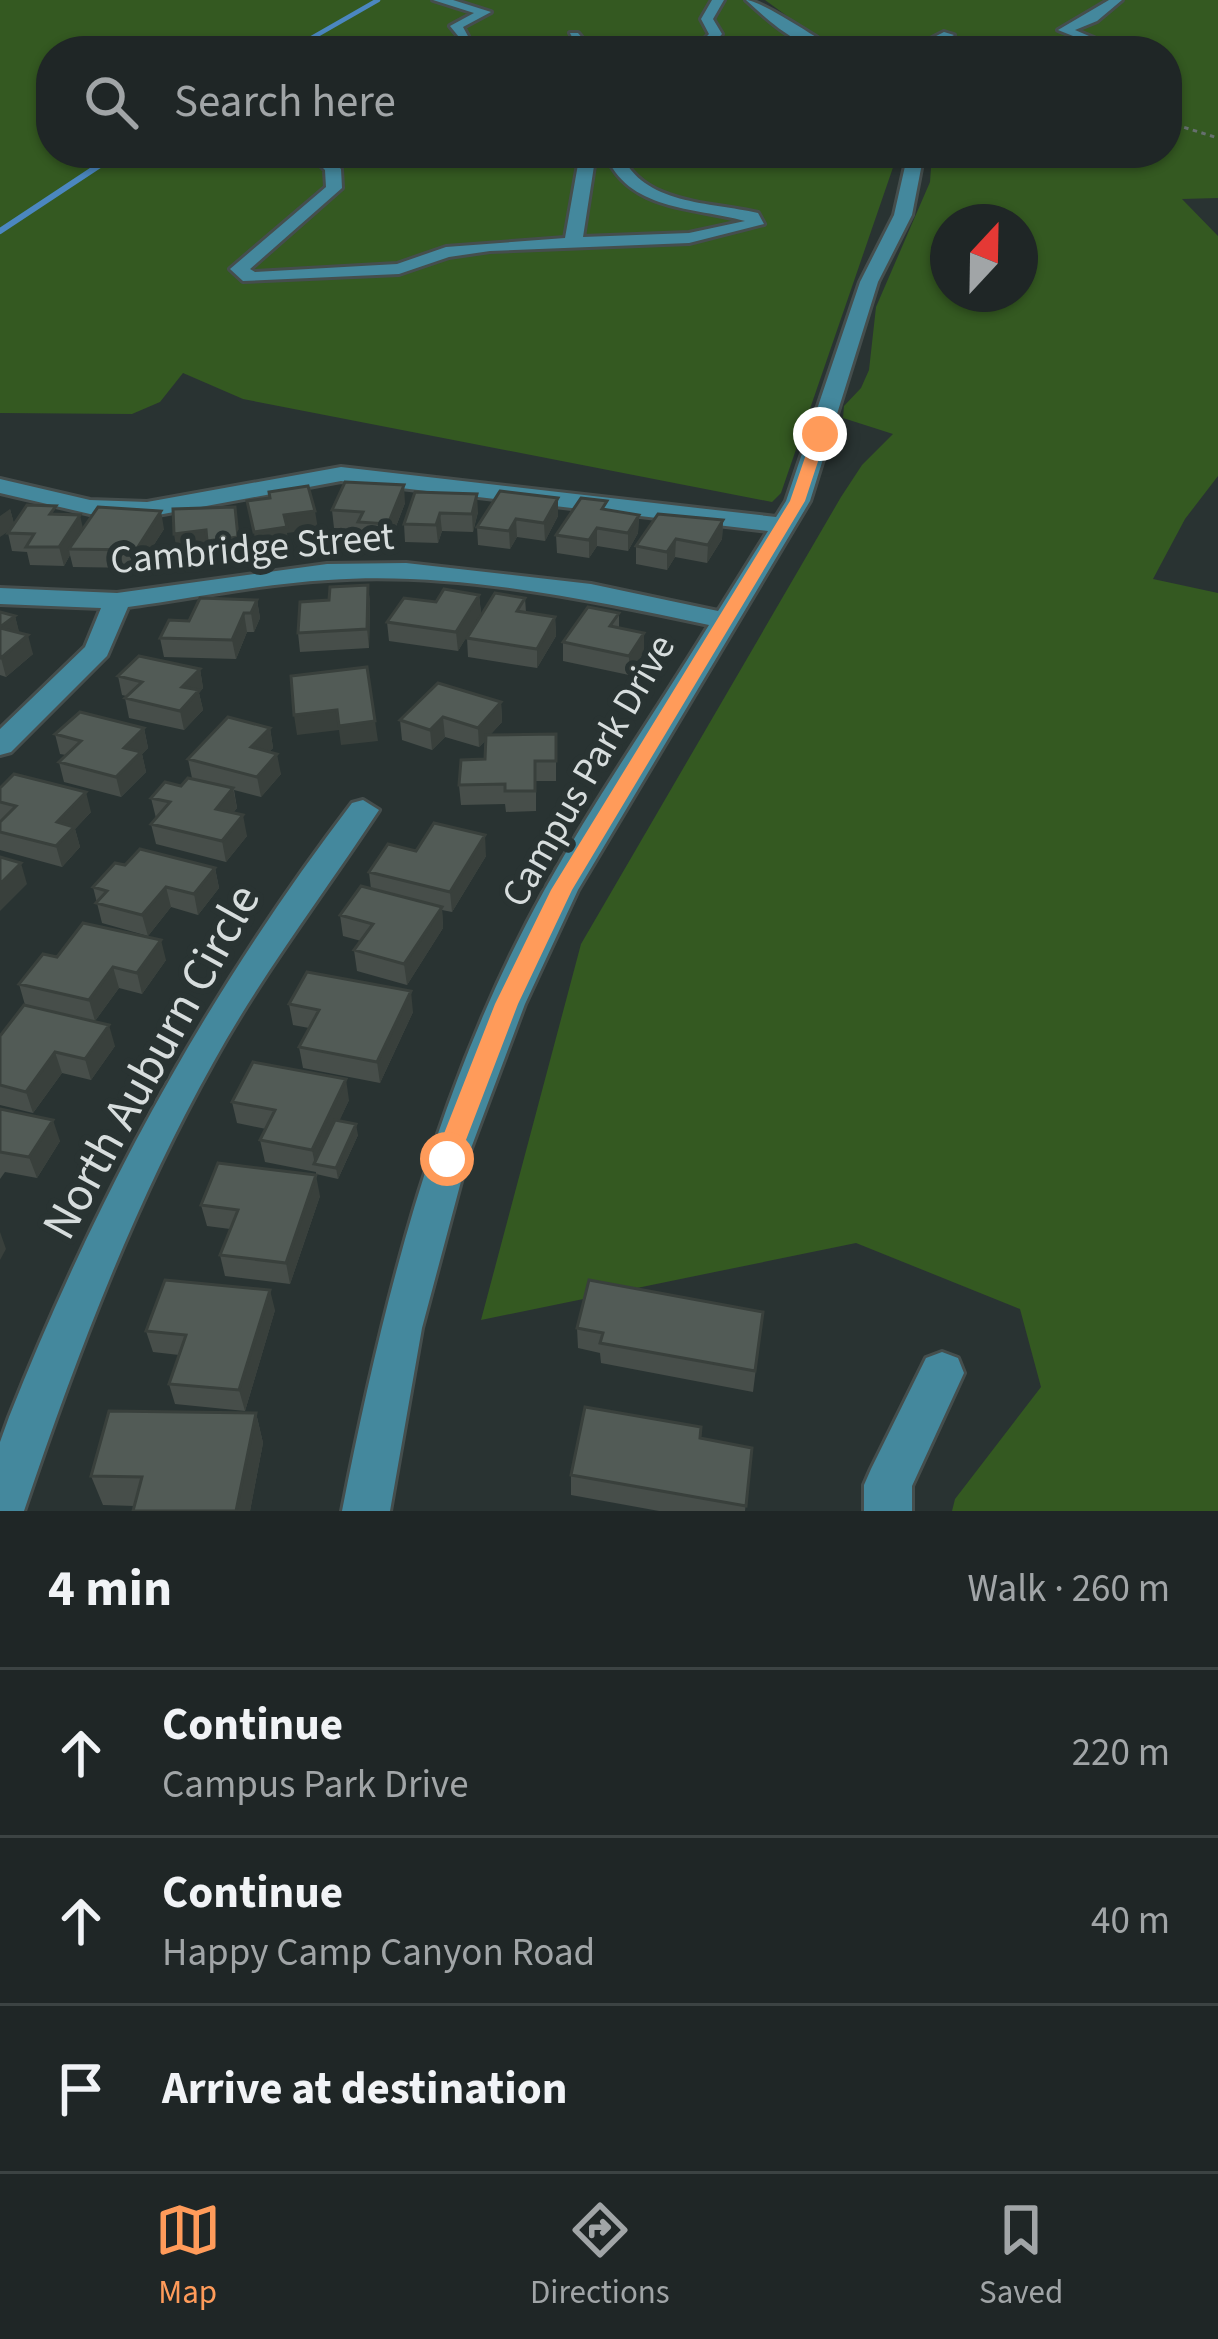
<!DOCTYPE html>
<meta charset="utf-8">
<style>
body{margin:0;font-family:"Source Sans 3",sans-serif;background:#2c3232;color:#f1f3f6}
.compass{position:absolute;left:930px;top:204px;width:108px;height:108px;border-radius:50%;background:#1f2626;box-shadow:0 3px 9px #0004;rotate:22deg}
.stop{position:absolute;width:36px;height:36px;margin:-27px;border:9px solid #ff9b5a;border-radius:50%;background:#fff}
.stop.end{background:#ff9b5a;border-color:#fff;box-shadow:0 3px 12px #0008}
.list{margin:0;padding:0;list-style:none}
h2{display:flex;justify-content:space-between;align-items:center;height:156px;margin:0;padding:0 48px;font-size:51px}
h2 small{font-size:39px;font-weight:400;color:#a1a5a7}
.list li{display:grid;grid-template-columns:78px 1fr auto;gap:36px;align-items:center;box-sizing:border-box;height:168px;padding:0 48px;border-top:3px solid #3c4343}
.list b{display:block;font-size:45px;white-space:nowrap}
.list p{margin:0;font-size:39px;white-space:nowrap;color:#a1a5a7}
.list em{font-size:39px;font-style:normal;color:#a1a5a7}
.icon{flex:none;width:66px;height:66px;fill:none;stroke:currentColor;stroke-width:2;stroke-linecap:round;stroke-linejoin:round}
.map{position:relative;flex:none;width:1218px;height:1511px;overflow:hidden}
.search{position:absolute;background:#1f2626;box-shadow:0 3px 9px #0004;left:36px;right:36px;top:36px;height:132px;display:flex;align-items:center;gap:30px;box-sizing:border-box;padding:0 42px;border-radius:48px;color:#a1a5a7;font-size:45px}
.sheet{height:660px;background:#1f2626}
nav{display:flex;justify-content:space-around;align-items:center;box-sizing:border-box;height:168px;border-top:3px solid #3c4343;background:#1f2626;font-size:33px;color:#a1a5a7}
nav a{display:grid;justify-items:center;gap:6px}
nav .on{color:#ff9b5a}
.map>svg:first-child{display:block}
</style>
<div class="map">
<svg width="1218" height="1511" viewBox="0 0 1218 1511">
<rect width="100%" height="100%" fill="#293332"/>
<path fill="#345921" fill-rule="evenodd" d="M0 0H745L806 46 823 51H51V153H898L781 493 772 502 243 399 183 373 160 402 132 414 0 413Z
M765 0H1218V198L1182 199 1218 236V476L1185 519 1153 579 1218 593V1511H952L955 1499 1041 1387 1020 1309 856 1243 481 1320 581 944 841 497 862 465 893 434 843 418 844 406 861 388 869 370 876 307 930 182 932 153H1167V51H835ZM948 222H1020V294H948Z"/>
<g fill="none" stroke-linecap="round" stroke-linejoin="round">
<path stroke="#4b87c0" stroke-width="4.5" d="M289 51 378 0"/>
<path stroke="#4b87c0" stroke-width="6" d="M0 231 118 153"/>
<defs>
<path id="minor" d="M433 0H453L491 12 463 27 469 38 463 42 450 26 474 13Z
M712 0H724L713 19 722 34 707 51H693L709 34 701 19Z
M746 0C760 0 821 40 837 51 801 51 771 23 746 0Z
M1109 0H1122L1097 21 1075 30 1103 42V48L1058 30Z
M944 32 954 35 924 51H907Z
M570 33H578L593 51H579Z
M328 153H345L335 163 341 169 342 188 250 269 255 272 397 264 446 247 565 238 580 153H596L583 237 689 233 745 221C694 207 627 211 605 153H621C642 205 711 202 758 213L764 224 689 243 490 251 449 257 399 274 243 281 230 269 326 187 325 170 318 163Z
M908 153H924L912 215 878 282 810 501 578 890 525 1004 467 1159 422 1328 390 1511H342C384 1296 438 1082 545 889 595 799 655 713 709 625 586 599 454 571 328 580 261 584 194 598 128 607L107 656 11 752 0 755V729L85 647 101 608 0 604V588L117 593 327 564 406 563 591 584 718 611 768 531 341 481 147 517 90 514 0 493V479L90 500 147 502 341 467 776 517 786 501 860 282 894 215Z
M363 800 379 810C323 895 262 974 213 1063 133 1206 76 1357 24 1511H0V1442L9 1417C97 1195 207 993 352 803Z
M942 1352 958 1358 964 1373 912 1486V1511H864V1485L871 1469 926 1358Z"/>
</defs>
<use href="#minor" stroke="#454e4d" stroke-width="6"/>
<path stroke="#666f6e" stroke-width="3" stroke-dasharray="4.5 4.5" stroke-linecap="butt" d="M1119 46 1154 51
M1167 56 1175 66 1167 77
M1167 122 1218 138"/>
<use href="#minor" fill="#44889d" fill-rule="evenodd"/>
</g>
<path fill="#474e4a" d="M415 492 478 512 473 532 442 531 438 543 405 542 404 524Z
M558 498V516L545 541 517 537 510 549 478 545 477 527Z
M405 503 390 542 360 540 359 529 334 528 332 510Z
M10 509 14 524 58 515 83 529H164L139 568 73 567 70 555 64 566 30 565 27 552 12 551 8 533 9 530Z
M607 510 639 515 638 533 628 551 597 546 589 558 557 553 556 535Z
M723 520 722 539 707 563 675 557 667 570 636 564V546Z
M368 585 370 603 369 648 300 652 298 633 329 600Z
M479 595 481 613 458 651 389 641 387 622 436 602Z
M525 598 526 612 555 617 556 636 537 668 468 657 467 638Z
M257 600 260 618 254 632H247L236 659 164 657 160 638 189 621Z
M0 612 15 616 19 633 33 654 6 677 0 675Z
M619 613V628L644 633V652L629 675 563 661V642Z
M200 669 203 688 199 693 203 710 184 730 129 718 125 698 126 696 122 695 118 676Z
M501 702 502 722 490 735 556 734V781H536V811L506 812 505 804 461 805 459 785 485 759 486 740 479 747 445 737 432 750 402 740 400 720Z
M144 728 148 748 142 754 146 772 121 797 64 782 59 762 66 755 60 754 55 734Z
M270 728 273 748 269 752 281 774 261 797 234 790 237 808 233 813 247 836 226 862 156 844 151 824 156 818 151 798 181 786 192 778 188 759Z
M0 788 91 812 75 829 80 847 62 867 0 850Z
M416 851 486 856 452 912 442 910 443 928 407 985 357 971 354 950 361 941 343 936 340 915 371 889 369 872Z
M125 865 215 868 219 888 198 915 171 907 148 936 102 923 93 887Z
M57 957 166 960 142 994 119 988 95 1021 25 1005 19 984Z
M289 1004 413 1012 380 1083 303 1068 299 1047 309 1028 293 1025Z
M0 1036 115 1046 91 1080 62 1073 33 1113 0 1105Z
M349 1100 339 1121 358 1135 338 1179 316 1174V1172L265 1162 260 1140 266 1129 237 1123 232 1102Z
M0 1109 60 1141 37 1178 5 1172 0 1179Z
M320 1196 290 1284 225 1276 220 1255 230 1229 207 1226 201 1205Z
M275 1310 245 1411 175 1404 169 1384 179 1355 153 1352 146 1331Z
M763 1312 753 1392 601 1363 600 1353 578 1348 577 1328Z
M256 1413 263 1443 250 1511H133L134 1506 103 1505 91 1476Z
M752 1448 745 1511H659L571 1495V1475Z"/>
<path fill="#39403c" d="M404 485 405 503 390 542 388 524Z
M477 494 478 512 473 532 472 514Z
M558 498V516L545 541 544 523Z
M235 507 241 555 211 559 209 548 177 552 174 534Z
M10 509 15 527 0 537V516Z
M161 511 164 529 139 568 136 550Z
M315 511 318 529 287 533 289 546 256 550 254 532 284 515Z
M440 513 442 531 438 543 436 525Z
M80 515 84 533 69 549 70 555 64 566 59 547Z
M639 515 638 533 628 551V533Z
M516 519 517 537 510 549 509 531Z
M723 520 722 539 707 563 708 545Z
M597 528V546L589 558V540Z
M676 539 675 557 667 570V552Z
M368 585 370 603 369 648 367 629Z
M479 595 481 613 458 651 456 632Z
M257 600 260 618 254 632 251 613Z
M244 613 247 632 236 659 232 640Z
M15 616 20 635 4 647 0 627Z
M555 617 556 636 537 668V649Z
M644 633V652L629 675V656Z
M28 635 33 654 6 677 1 658Z
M200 669 203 688 199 693 203 710 184 730 180 711 182 687Z
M501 702 502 722 479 747 478 728Z
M337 710 375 721 378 741 341 745 339 730 297 735 294 715Z
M443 717 445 737 432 750 430 730Z
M144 728 148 748 142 754 146 772 121 797 116 777 124 748Z
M270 728 273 748 255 767 251 747Z
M277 754 281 774 261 797 257 777Z
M233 788 237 808 220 829 216 809Z
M86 792 91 812 75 829 80 847 62 867 56 846 57 822Z
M243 815 247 836 226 862 222 841Z
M485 835 486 856 452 912 450 892Z
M21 863 27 884 0 911V884Z
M215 868 219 888 198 915 194 894Z
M166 887 171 907 148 936 142 915Z
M442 907 443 928 407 985 404 964Z
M161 940 166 960 142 994 137 973Z
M113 967 119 988 95 1021 89 1000Z
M411 991 413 1012 380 1083 377 1062Z
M109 1025 115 1046 91 1080 85 1059Z
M55 1052 62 1073 33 1113 26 1092Z
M346 1079 349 1100 319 1165 315 1164 312 1150Z
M53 1120 60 1141 37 1178 29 1157Z
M356 1124 358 1135 338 1179 336 1168Z
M316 1175 320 1196 290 1284 286 1263Z
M0 1232 6 1249 0 1260Z
M270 1290 275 1310 245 1411 239 1390Z
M256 1413 263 1443 250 1511H236Z"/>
<path fill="#525b56" stroke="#39403c" stroke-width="3" d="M345 482 404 485 388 524 358 522 363 512 332 510Z
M308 486 315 511 284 515 287 527 254 532 247 501 270 498 269 492Z
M500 491 558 498 544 523 516 519 509 531 477 527Z
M415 492 477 494 472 514 440 513 436 525 404 524Z
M581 498 607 501 602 509 639 515 628 533 597 528 589 540 556 535Z
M27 505 56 506 50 514 80 515 59 547H26L34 534 8 533Z
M98 507 161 511 136 550 69 549Z
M235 507 238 537 207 541 206 530 174 534 173 509Z
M658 514 723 520 708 545 676 539 667 552 636 546Z
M368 585 367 629 298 633 300 602 329 600 330 587Z
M444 589 479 595 456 632 387 622 404 598 436 602Z
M495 593 525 598 517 611 555 617 537 649 467 638Z
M200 598 257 600 251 613H244L232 640 160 638 169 620 189 621Z
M588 607 619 613 610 626 644 633 629 656 563 642Z
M0 612 15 616 0 627Z
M0 628 28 635 1 658 0 657Z
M139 656 200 669 182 687 199 690 180 711 125 698 142 682 118 676Z
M367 667 375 721 339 726 337 710 294 715 291 676Z
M438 683 501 702 478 728 443 717 430 730 400 720Z
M80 712 144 728 124 748 141 752 116 777 59 762 81 741 55 734Z
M228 717 270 728 251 747 277 754 257 777 188 759Z
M556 734V761H535V791H505V784L459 785 461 760 485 759 486 735Z
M14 774 86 792 57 822 74 827 56 846 0 832V822L16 806 0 802V788Z
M188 778 233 788 216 809 243 815 222 841 151 824 170 802 151 798 165 782 181 786Z
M434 823 485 835 450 892 369 872 388 844 416 851Z
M140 849 215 868 194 894 166 887 142 915 96 903 107 891 93 887 115 863 125 865Z
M0 857 21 863 0 884Z
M361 886 442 907 404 964 354 950 373 924 340 915Z
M83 923 161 940 137 973 113 967 89 1000 19 984 43 954 57 957Z
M307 972 411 991 377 1062 299 1047 319 1010 289 1004Z
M24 1005 109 1025 85 1059 55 1052 26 1092 0 1085V1036Z
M253 1062 346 1079 312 1150 260 1140 275 1110 232 1102Z
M0 1109 53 1120 29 1157 0 1152Z
M335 1120 356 1124 336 1168 314 1164Z
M218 1163 316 1175 286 1263 220 1255 238 1210 201 1205Z
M165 1280 270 1290 239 1390 169 1384 186 1335 146 1331Z
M589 1280 763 1312 755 1371 600 1343 603 1333 577 1328Z
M585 1407 701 1427 700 1438 752 1448 746 1506 571 1475Z
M109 1411 256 1413 236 1511H133L142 1477 91 1476Z"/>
<path fill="#ff9b5a" d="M820 430 827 434 805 501 572 890 518 1004 456 1166H438L434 1159 495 1004 551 890 790 501 813 434Z"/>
<g text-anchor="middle" stroke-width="12" stroke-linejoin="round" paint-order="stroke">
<g font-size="39" fill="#d7dddd" stroke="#293332">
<text transform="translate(252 547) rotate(-5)" y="14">Cambridge Street</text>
<text transform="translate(587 770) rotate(-60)" y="14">Campus Park Drive</text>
</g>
<g font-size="48" fill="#d7dddd" stroke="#293332">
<text transform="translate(150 1061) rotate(-61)" y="17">North Auburn Circle</text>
</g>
</g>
</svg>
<svg class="compass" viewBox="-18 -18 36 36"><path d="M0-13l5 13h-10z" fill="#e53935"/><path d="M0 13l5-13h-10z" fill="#a1a5a7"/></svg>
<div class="stop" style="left:447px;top:1159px"></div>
<div class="stop end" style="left:820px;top:434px"></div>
<div class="search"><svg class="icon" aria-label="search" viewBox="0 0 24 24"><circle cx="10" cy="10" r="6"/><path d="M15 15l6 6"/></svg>Search here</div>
</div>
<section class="sheet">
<h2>4 min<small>Walk · 260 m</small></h2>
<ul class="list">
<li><svg class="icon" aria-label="ahead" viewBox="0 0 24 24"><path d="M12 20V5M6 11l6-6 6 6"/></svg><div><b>Continue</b><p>Campus Park Drive</p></div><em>220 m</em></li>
<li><svg class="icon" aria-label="ahead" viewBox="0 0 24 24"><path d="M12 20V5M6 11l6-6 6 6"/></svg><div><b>Continue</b><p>Happy Camp Canyon Road</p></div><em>40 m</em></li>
<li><svg class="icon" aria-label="arrive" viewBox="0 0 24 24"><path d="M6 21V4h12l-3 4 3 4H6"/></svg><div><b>Arrive at destination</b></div></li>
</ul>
</section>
<nav>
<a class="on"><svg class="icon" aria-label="map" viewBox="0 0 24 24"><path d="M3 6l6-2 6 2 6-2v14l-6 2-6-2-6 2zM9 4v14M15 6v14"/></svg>Map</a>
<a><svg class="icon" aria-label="directions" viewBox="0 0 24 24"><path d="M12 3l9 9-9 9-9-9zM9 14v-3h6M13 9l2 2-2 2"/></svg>Directions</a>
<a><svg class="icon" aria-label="saved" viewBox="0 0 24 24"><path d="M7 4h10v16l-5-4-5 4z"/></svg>Saved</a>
</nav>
